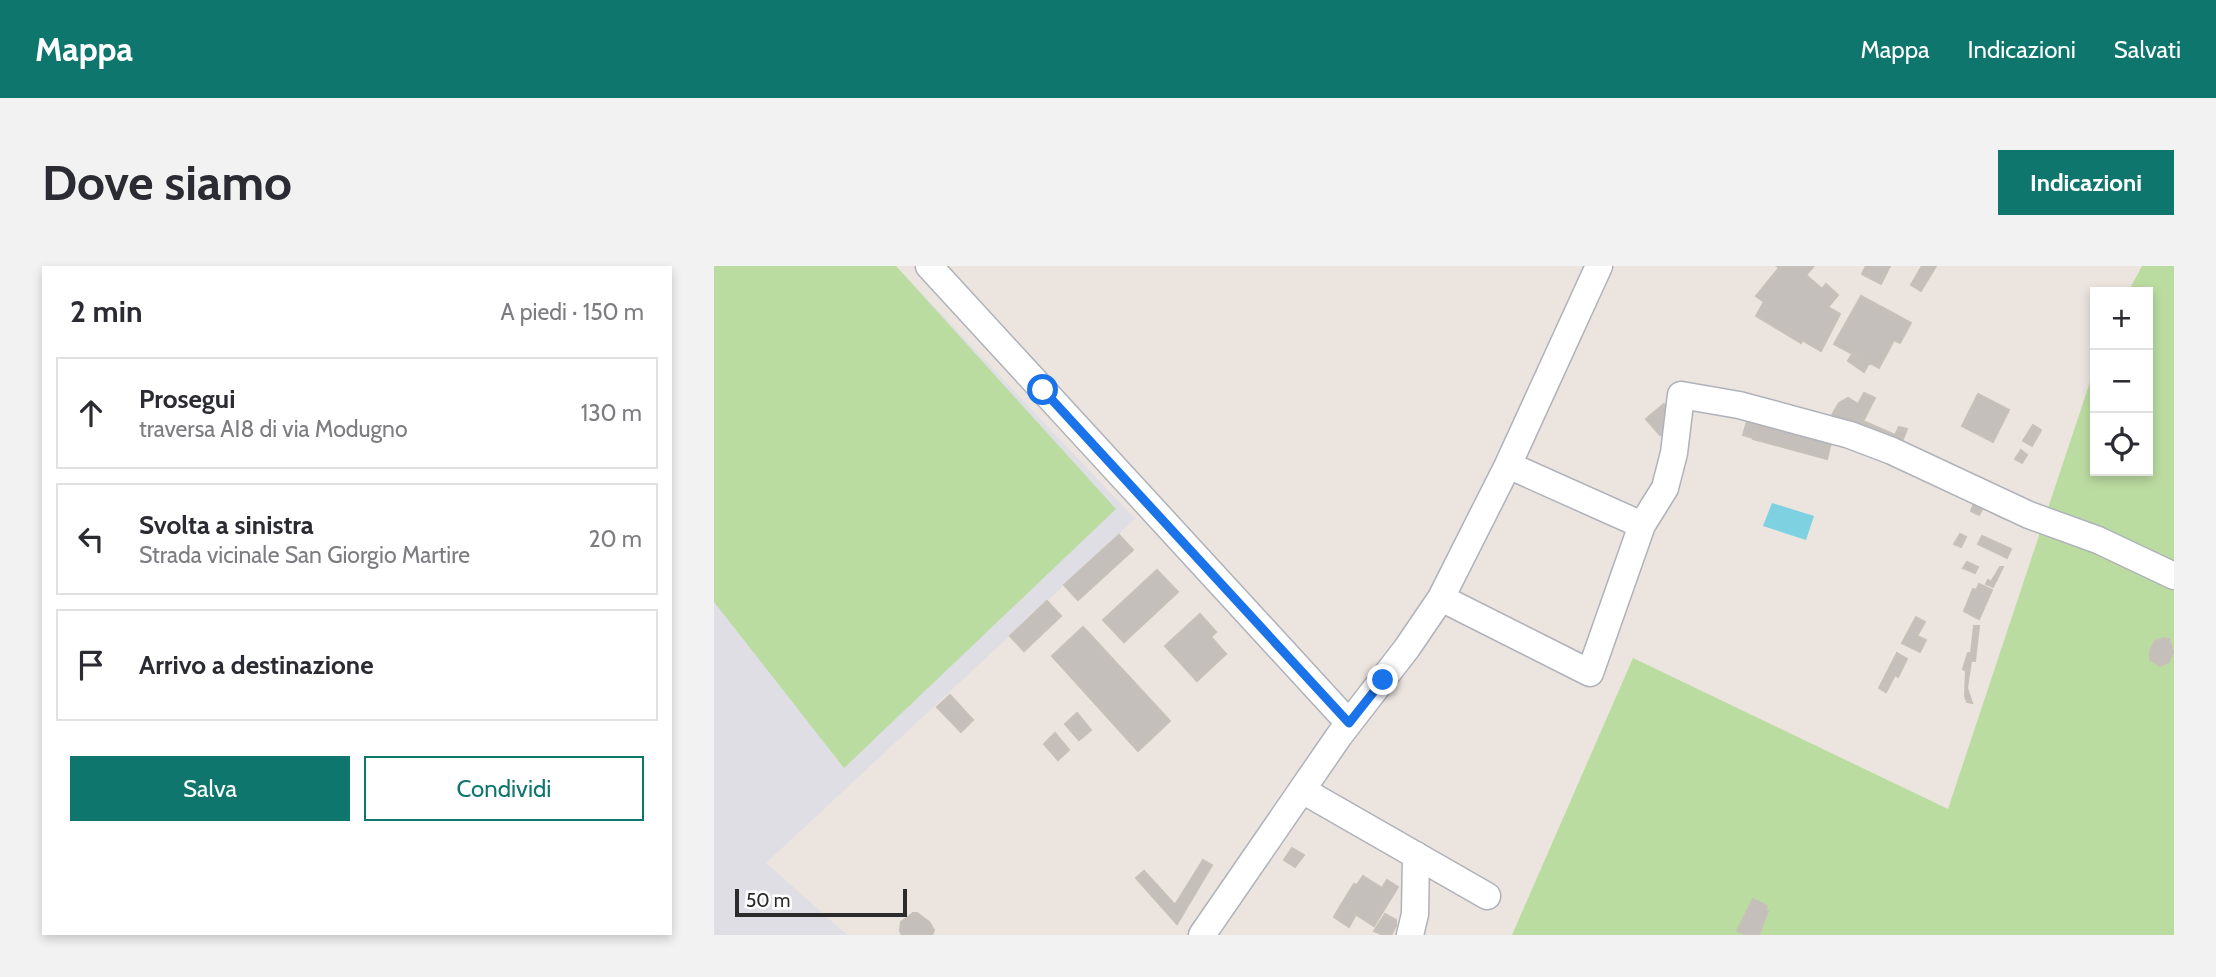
<!DOCTYPE html>
<html lang="it">
<meta charset="utf-8">
<style>
body{margin:0;font-family:Cabin,sans-serif;background:#f2f2f3;color:#2b2b33}
.controls{position:absolute;right:21px;top:21px;display:grid;overflow:hidden;border-radius:0px;box-shadow:0 4px 10px #0003}
.controls button{width:63px;height:63px;display:grid;place-items:center;padding:0;border:0;border-bottom:2px solid #e1e1e2;background:#fff;color:#2b2b33;font:35px sans-serif}
.scale{position:absolute;left:21px;bottom:18px;width:172px;box-sizing:border-box;padding-left:7px;border:4px solid #2b2b2b;border-top:0;font-size:19px;line-height:24px;white-space:nowrap;color:#2b2b2b;-webkit-text-stroke:5px #fff;paint-order:stroke}
.stop{position:absolute;width:21px;height:21px;margin:-16px;border:5px solid #1a73e8;border-radius:50%;background:#fff}
.stop.end{background:#1a73e8;border-color:#fff;box-shadow:0 2px 7px #0008}
.list{margin:0;padding:0;list-style:none}
h2{display:flex;justify-content:space-between;align-items:center;height:91px;margin:0;padding:0 28px;font-size:30px}
h2 small{font-size:23px;font-weight:400;color:#7c7c81}
.list li{display:grid;grid-template-columns:46px 1fr auto;gap:21px;align-items:center;box-sizing:border-box;height:112px;margin:0 14px 14px;padding:0 14px;border:2px solid #e1e1e2;border-radius:0px}
.list b{display:block;font-size:26px;white-space:nowrap}
.list p{margin:0;font-size:23px;white-space:nowrap;color:#7c7c81}
.list em{font-size:23px;font-style:normal;color:#7c7c81}
.actions{display:flex;gap:14px;padding:21px 28px}
.actions a{flex:1;padding:16px 0;border:2px solid #0f766e;border-radius:0px;text-align:center;font-size:24px;color:#0f766e}
.actions .main{background:#0f766e;color:#fff}
.icon{flex:none;width:38px;height:38px;fill:none;stroke:currentColor;stroke-width:2;stroke-linecap:round;stroke-linejoin:round}
.map{position:relative;flex:none;width:1460px;height:669px;overflow:hidden;border-radius:0px}
header{display:flex;align-items:center;gap:42px;box-sizing:border-box;height:98px;padding:0 35px;background:#0f766e;color:#fff}
header strong{font-size:33px}
nav{display:flex;gap:38px;margin-inline-start:auto;font-size:24px}
.intro{display:flex;align-items:center;justify-content:space-between;box-sizing:border-box;height:168px;padding:0 42px}
h1{margin:0;font-size:49px}
.button{padding:18px 32px;border-radius:0px;background:#0f766e;color:#fff;font-size:24px;font-weight:700}
main{display:flex;gap:42px;padding:0 42px}
aside{flex:1;background:#fff;border-radius:0px;box-shadow:0 4px 10px #0003}
.map>svg:first-child{display:block}
</style>
<header>
<strong>Mappa</strong>
<nav><a>Mappa</a><a>Indicazioni</a><a>Salvati</a></nav>
</header>
<div class="intro"><h1>Dove siamo</h1><a class="button">Indicazioni</a></div>
<main>
<aside>
<h2>2 min<small>A piedi · 150 m</small></h2>
<ul class="list">
<li><svg class="icon" aria-label="ahead" viewBox="0 0 24 24"><path d="M12 20V5M6 11l6-6 6 6"/></svg><div><b>Prosegui</b><p>traversa AI8 di via Modugno</p></div><em>130 m</em></li>
<li><svg class="icon" aria-label="left" viewBox="0 0 24 24"><path d="M17 20v-9H6M10 6l-5 5 5 5"/></svg><div><b>Svolta a sinistra</b><p>Strada vicinale San Giorgio Martire</p></div><em>20 m</em></li>
<li><svg class="icon" aria-label="arrive" viewBox="0 0 24 24"><path d="M6 21V4h12l-3 4 3 4H6"/></svg><div><b>Arrivo a destinazione</b></div></li>
</ul>
<div class="actions"><a class="main">Salva</a><a>Condividi</a></div>
</aside>
<div class="map">
<svg width="1460" height="669" viewBox="0 0 1460 669">
<rect width="100%" height="100%" fill="#ebe4df"/>
<path fill="#dfdee4" d="M0 0H182L421 253 52 597 133 669H0Z"/>
<path fill="#bbdca1" d="M0 0H182L402 243 130 502 0 336Z
M1428 0H1460V669H798L919 392 1234 543 1381 101V205H1434V26H1414Z"/>
<path fill="#7dd1e1" d="M1058 237 1100 250 1092 274 1049 260Z"/>
<path fill="#c4bfba" stroke="#c6c0b8" stroke-width="2" d="M1063 0H1097L1099 1 1092 9 1108 23 1112 18 1124 29 1114 41 1126 48 1107 85 1088 74 1087 77 1042 50 1050 36 1042 30 1065 2Z
M1176 0 1167 18 1148 8 1152 0Z
M1208 0H1222L1207 25 1197 19Z
M1147 30 1197 57 1186 77 1180 74 1165 102 1120 78Z
M1138 88 1155 97 1150 106 1134 95Z
M1150 127 1161 132 1144 165 1114 156 1125 137 1134 132 1144 138Z
M1264 128 1295 144 1279 176 1248 160Z
M950 138 958 148 952 165 938 148Z
M938 148 952 165 949 168 946 169 932 153Z
M1034 152 1045 155 1039 172 1029 169Z
M1045 153 1118 173 1113 193 1039 173Z
M1149 155 1181 169 1185 161 1193 163 1185 183 1144 165Z
M1319 159 1327 164 1318 180 1309 175Z
M1307 184 1313 189 1308 197 1301 193Z
M1263 230 1297 245 1293 254 1269 242 1265 249 1257 245Z
M1246 268 1252 271 1247 281 1240 278Z
M405 269 419 284 364 334 350 319Z
M1268 270 1297 283 1293 292 1264 278Z
M1253 296 1264 301 1261 307 1249 302Z
M1286 301H1289L1279 321 1272 318 1274 314 1277 316Z
M443 304 464 326 410 376 389 354Z
M1265 318 1278 324 1265 353 1250 345 1259 323 1262 324Z
M333 335 347 350 310 385 296 370Z
M486 348 502 366 497 371 512 388 483 415 451 380Z
M1202 351 1211 356 1203 370 1212 374 1206 386 1188 377Z
M1260 360H1265L1261 395H1257L1253 422 1258 437 1253 436 1251 430 1252 405 1249 403 1254 387H1257Z
M369 361 456 455 424 485 338 390Z
M1450 372 1455 373 1459 386 1455 396 1446 400 1436 394V385L1441 375Z
M1183 387 1193 393 1184 411 1181 409 1172 426 1165 422Z
M236 429 259 454 247 466 223 441Z
M363 447 377 464 365 474 351 458Z
M341 467 355 484 344 494 330 478Z
M578 582 590 589 581 601 570 594Z
M489 594 498 599 463 658 422 612 430 605 461 639Z
M649 610 679 629 660 660 627 639 640 618 643 619Z
M673 614 684 621 679 629 668 622Z
M1039 633 1053 640 1051 644 1054 645 1045 669H1033L1023 665Z
M627 639 642 648 635 661 620 651Z
M199 647H203L215 656 220 664 218 669H188L186 665 187 656Z
M671 648 682 654V660L677 669H669L660 665Z"/>
<g fill="none" stroke-linecap="round" stroke-linejoin="round">
<defs>
<path id="minor" d="M215 0 635 457
M794 199 928 259
M727 332 876 407 928 259 951 222 960 187 967 129 1025 139 1136 169 1178 185 1315 249 1384 274 1460 310
M588 524 773 630
M488 669 625 470 693 382 727 332 794 199 885 0
M696 669 701 648 702 589"/>
</defs>
<use href="#minor" stroke="#afb2ba" stroke-width="29"/>
<use href="#minor" stroke="#fff" stroke-width="26"/>
</g>
<g fill="none" stroke-linecap="round" stroke-linejoin="round">
<path stroke="#1a73e8" stroke-width="9" d="M329 124 635 457 669 414"/>
</g>
</svg>
<div class="controls">
<button>+</button>
<button>−</button>
<button><svg class="icon" aria-label="locate" viewBox="0 0 24 24"><circle cx="12" cy="12" r="6"/><path d="M12 2v4M12 18v4M2 12h4M18 12h4"/></svg></button>
</div>
<div class="scale">50 m</div>
<div class="stop" style="left:329px;top:124px"></div>
<div class="stop end" style="left:669px;top:414px"></div>
</div>
</main>
